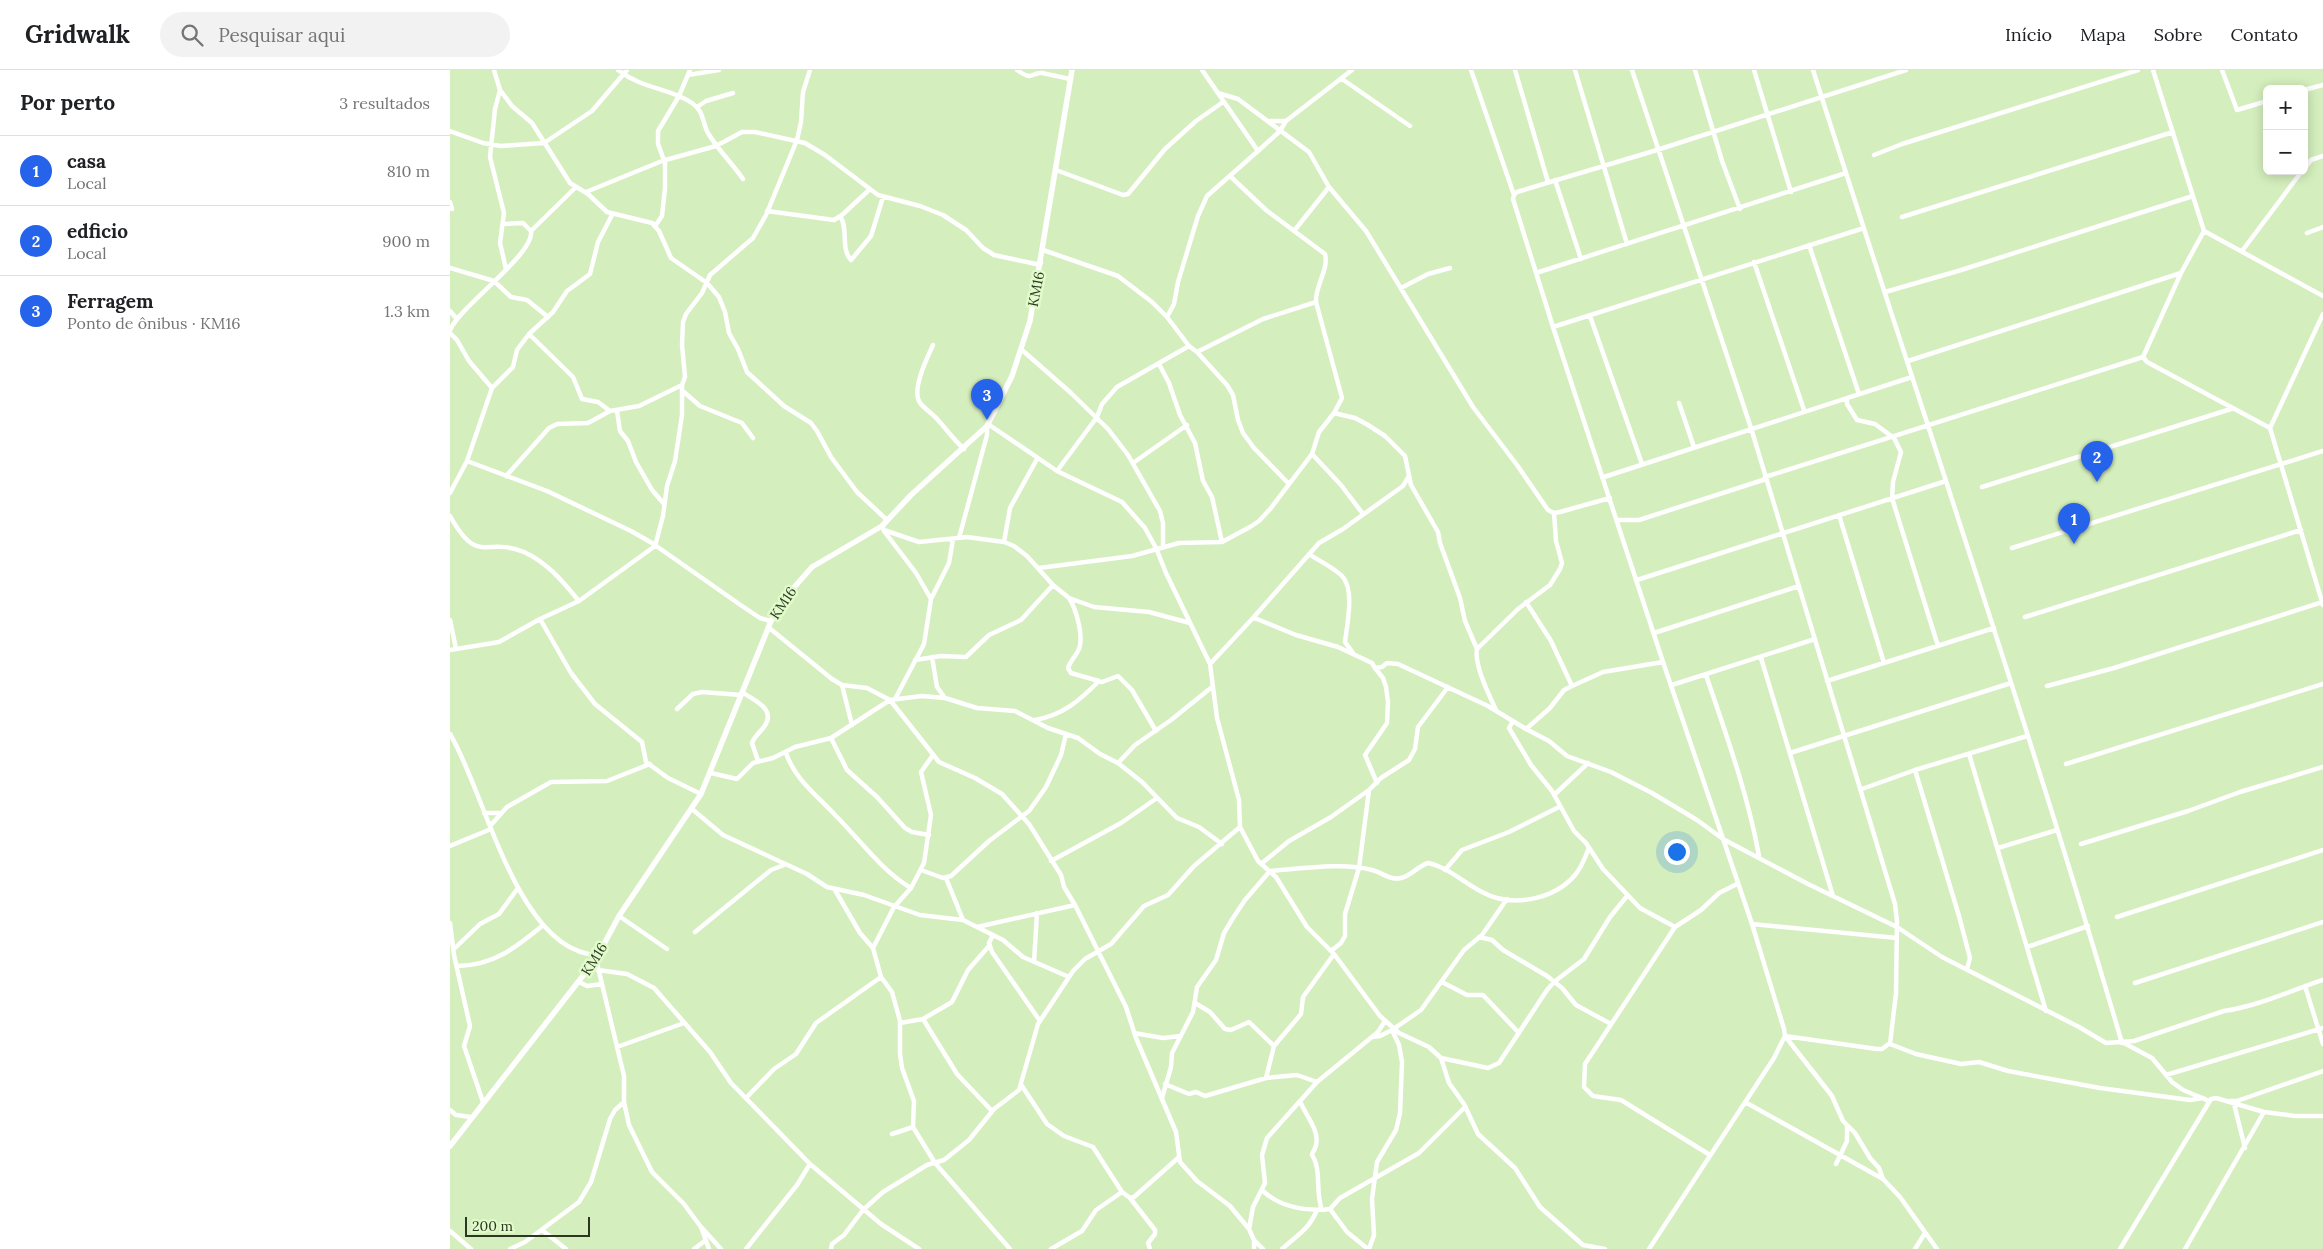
<!DOCTYPE html>
<html lang="pt">
<meta charset="utf-8">
<style>
body{margin:0;font-family:Lora,serif;background:#f2f2f2;color:#202124}
.controls{position:absolute;right:15px;top:15px;display:grid;overflow:hidden;border-radius:8px;box-shadow:0 2px 12px #0003}
.controls button{width:45px;height:45px;display:grid;place-items:center;padding:0;border:0;border-bottom:1px solid #e0e0e0;background:#fff;color:#202124;font:25px sans-serif}
.scale{position:absolute;left:15px;bottom:12px;width:125px;box-sizing:border-box;padding-left:5px;border:2px solid #2c3623;border-top:0;font-size:14px;line-height:18px;white-space:nowrap;color:#2c3623;-webkit-text-stroke:4px #e1fcca;paint-order:stroke}
.you{position:absolute;left:1226px;top:781px;width:18px;height:18px;margin:-12px;border:4px solid #fff;border-radius:50%;background:#1a73e8;box-shadow:0 0 0 8px #1a73e833}
.badge{display:grid;place-items:center;width:32px;height:32px;border-radius:50%;background:#2563eb;color:#fff;font-size:16px;font-weight:700}
.pin{position:absolute;translate:-50% -41px;filter:drop-shadow(0 1px 2px #0008)}
.pin::after{content:'';position:absolute;top:26px;width:18px;height:15px;background:inherit;clip-path:polygon(0 0,100% 0,50% 100%)}
.list{margin:0;padding:0;list-style:none}
h2{display:flex;justify-content:space-between;align-items:center;height:65px;margin:0;padding:0 20px;font-size:21px}
h2 small{font-size:16px;font-weight:400;color:#757577}
.list li{display:grid;grid-template-columns:32px 1fr auto;gap:15px;align-items:center;box-sizing:border-box;height:70px;padding:0 20px;border-top:1px solid #e0e0e0}
.list b{display:block;font-size:19px;white-space:nowrap}
.list p{margin:0;font-size:16px;white-space:nowrap;color:#757577}
.list em{font-size:16px;font-style:normal;color:#757577}
.icon{flex:none;width:28px;height:28px;fill:none;stroke:currentColor;stroke-width:2;stroke-linecap:round;stroke-linejoin:round}
.map{position:relative;flex:none;width:1873px;height:1179px;overflow:hidden}
header{display:flex;align-items:center;gap:30px;box-sizing:border-box;height:70px;padding:0 25px;background:#fff;border-bottom:1px solid #e0e0e0}
header strong{font-size:24px}
nav{display:flex;gap:28px;margin-inline-start:auto;font-size:18px}
.search{width:350px;height:45px;background:#f2f2f2;display:flex;align-items:center;gap:12px;box-sizing:border-box;padding:0 18px;border-radius:28px;color:#757577;font-size:19px}
main{display:flex}
aside{flex:1;background:#fff}
.map>svg:first-child{display:block}
</style>
<header>
<strong>Gridwalk</strong>
<div class="search"><svg class="icon" aria-label="search" viewBox="0 0 24 24"><circle cx="10" cy="10" r="6"/><path d="M15 15l6 6"/></svg>Pesquisar aqui</div>
<nav><a>Início</a><a>Mapa</a><a>Sobre</a><a>Contato</a></nav>
</header>
<main>
<aside>
<h2>Por perto<small>3 resultados</small></h2>
<ul class="list">
<li><span class="badge">1</span><div><b>casa</b><p>Local</p></div><em>810 m</em></li>
<li><span class="badge">2</span><div><b>edficio</b><p>Local</p></div><em>900 m</em></li>
<li><span class="badge">3</span><div><b>Ferragem</b><p>Ponto de ônibus · KM16</p></div><em>1.3 km</em></li>
</ul>
</aside>
<div class="map">
<svg width="1873" height="1179" viewBox="0 0 1873 1179">
<rect width="100%" height="100%" fill="#d4eebd"/>
<g fill="none" stroke-linecap="round" stroke-linejoin="round">
<path stroke="#fff" stroke-width="4.5" d="M44 0 50 20 62 36 82 53 120 113 138 124 157 142 202 153 209 161 221 188 257 213 269 227 275 242 279 263 288 279 297 302 334 336 361 353 367 361 381 387 407 422 437 450
M168 0C194 20 218 17 242 33 254 41 252 52 258 63 268 80 282 93 293 109
M567 0C584 12 580 2 592 3 602 5 611 7 620 9
M752 0 808 81
M1021 0 1064 125 1063 129 1103 257 1213 592 1302 854 1334 959 1335 966 1324 988 1199 1179
M1065 0 1098 112
M1125 0 1177 174
M1182 0 1301 358 1445 834 1447 851 1446 923 1440 974 1466 984 1511 994 1529 992 1558 1001 1650 1018 1740 1030 1753 1028 1758 1031
M1245 0 1272 91 1290 139
M1304 0 1341 122
M1363 0C1466 324 1576 646 1672 973
M1703 0 1754 161
M1772 0 1787 40 1817 31
M238 5 269 0
M892 9 960 56
M50 20 45 39 40 87 54 143 50 173 56 199
M1854 20 1873 15
M768 23 788 29 859 82 879 117 916 161 1023 337 1067 395 1098 440 1104 443 1110 442 1160 428
M247 37 256 31 283 23
M820 51H836
M0 61 33 73 51 76 94 73 142 41 177 0
M1424 85 1452 74 1688 0
M1854 99 1861 90 1873 86
M606 100 673 125 678 124 715 79 746 51 773 32
M1105 110 1131 189
M136 122 212 91 266 76 292 62H305L355 73 375 85 428 125 470 136 493 145 516 160 533 178 544 185 586 194 591 193
M1064 125 1067 122 1207 80 1456 0
M0 132 2 139
M317 141 384 150 392 145 419 120
M390 146C399 159 390 178 401 190L421 166 433 127
M1452 147 1723 62
M205 156 212 146 215 118V93L208 74V61L229 26 240 0
M81 161 126 117
M844 161 879 117
M1857 163 1873 157
M1359 175 1409 324
M593 180 668 206 702 232 717 247 739 276 747 282 777 315 783 325 788 350 793 363 804 378 839 414
M1792 181 1852 101
M1304 192 1354 340
M0 198 44 211 61 227 77 230 98 247
M1086 203 1396 103
M951 218 978 204 1000 198
M1435 222 1508 201 1743 126
M0 241 7 249
M1140 246 1192 394
M717 247 724 234 728 212 748 146 757 126 808 81 830 61 836 51 902 0
M1103 257 1414 158
M0 260C11 235 85 184 81 161L73 153 53 154
M0 263 7 270 19 291 42 318
M79 264 123 307 132 329 148 332 160 341
M483 275C477 288 460 322 471 334 476 340 483 344 488 350 497 360 504 370 514 379
M572 280 621 323 658 359 678 385 710 441 713 453V476
M747 282 813 249 866 232
M1693 287 1731 203 1754 161 1873 226
M1693 287 1697 292 1820 358 1873 244
M1458 291 1731 203
M709 294 719 313 730 345 745 373 753 411 762 427 772 472
M234 322 250 336 292 353 303 368
M1397 329V334L1407 350 1425 354 1444 368 1451 382 1443 412 1442 428 1488 576
M1229 333 1244 377
M167 341 170 361 178 371 186 392 202 420 214 434
M884 343 905 348 918 355 935 366 955 386 961 415 988 462 990 473 1010 528 1015 551 1027 579
M538 354 607 401 672 432 695 458 706 478 716 503 760 594 767 648 789 730 790 757 808 791 826 807 857 857 884 884 930 946 949 963 979 977 991 988 999 1013 1014 1034 1028 1064 1065 1098 1090 1137 1133 1175 1155 1179
M1820 358 1873 535
M862 384 891 415 913 444
M17 391 97 421 181 461 202 473 292 536 310 548 321 551
M683 393 737 355
M607 401 647 347 652 334 667 317 739 276
M56 406 99 358 107 354 138 353 160 341 189 336 232 315 235 307 232 275 233 252 236 244 252 223 260 205 303 168 316 145 347 70 351 52 353 22 360 0
M1154 407 1462 307
M1315 407 1693 287
M1532 417 1781 339
M0 423 17 391 42 318 63 297 67 280 79 264 103 242 117 221 140 204 148 172 162 145
M1389 445 1434 593
M0 446C29 497 34 466 74 482 98 493 113 512 129 531
M1168 450H1189L1316 409
M432 456 434 460 469 472 517 467 554 472 564 476 577 486 603 515 619 528 644 537 699 542 740 553
M434 461 466 503 481 529
M509 468 537 365V356
M554 472 560 438 587 389
M1562 478 1873 381
M859 484C869 491 883 497 892 506 905 519 897 555 895 572L903 583
M589 498 682 486 729 473 772 472 800 457 809 451 821 438 862 384 869 362 884 343 892 328 866 232C865 215 879 200 875 184L816 140 780 106
M1187 510 1496 411
M619 528C626 539 635 568 628 581 625 587 620 591 618 598L621 603 652 612 668 606 682 620 706 661
M1076 532 1101 571 1122 616
M1575 547 1851 460
M803 548 869 473 893 459 953 416 959 406
M90 549 121 603 145 634 192 672 196 692 218 708 251 724
M0 550 6 579
M318 557 382 609 392 615 417 618 440 630 489 692 525 708 552 724 579 754 611 805 614 817 625 835 676 937 686 968 726 1062 730 1092 747 1111 780 1136 799 1159 804 1170 813 1179
M1204 563 1349 516
M0 580 49 572 90 549 129 531 205 476 213 446 217 416 225 391 232 345V315
M482 587 487 617 495 628
M1311 588 1383 826
M465 590 491 586 516 587 539 565 571 550 603 515
M760 594 803 548 807 549 846 565 888 577 922 593 925 598 932 597 937 593 948 594 1038 636 1076 659 1100 638 1114 620 1122 616 1153 602 1213 592
M925 598 933 608 936 617 938 632 937 653 915 685 927 713
M1256 605C1276 664 1298 725 1309 786
M1377 611 1544 558
M392 615 402 655
M1222 615 1365 569
M1597 616 1664 598 1873 532
M292 622C305 631 327 639 314 657 310 662 304 667 302 673L308 691
M445 629 474 574 481 529 499 493 503 469
M227 639 243 624 252 622 291 625
M1046 640C1039 625 1024 595 1027 579L1068 539 1100 515 1110 499 1112 493 1106 471 1104 443
M585 650C613 645 629 631 649 611
M1063 651 1059 658 1081 695 1102 721 1124 761 1136 773 1153 799 1190 838 1225 857
M1076 659 1099 671 1117 686 1161 702 1202 723 1247 750 1273 769 1358 814 1447 857 1492 887 1629 957 1656 973 1684 971 1774 941C1808 936 1840 921 1873 910
M0 664C35 721 67 883 148 885
M381 668 397 700 427 727 455 758 462 762 479 765
M336 683C345 710 368 726 386 746 411 771 431 800 461 818
M1340 683 1561 613
M1519 684 1596 941
M668 693 685 675 721 650 762 617
M1616 694 1873 614
M1465 700 1509 846 1520 888 1517 899
M261 703 287 709 303 693 323 688 345 677 381 668 440 630 472 626 495 628 527 638 565 641 598 658 628 668 650 684 668 693 692 712 727 748 749 757 772 774
M1412 719 1465 700 1577 666
M1104 725 1138 693
M242 739 273 765 357 804 377 817 414 825 470 845 513 850 553 870 573 887 619 907
M34 743H49
M40 756 57 737 101 712 157 711 200 694
M1631 774 1738 741 1790 722 1873 697
M0 776 41 759
M1548 778 1607 760
M601 791 671 753 707 728
M811 794 839 771 881 747 919 720 931 708 959 690 965 679 968 657 998 617
M471 800 493 808 501 806 539 771 579 741 596 717 611 685 616 664
M995 800 1012 780 1059 762 1109 737
M496 808 513 850
M385 820 410 863 423 878 431 907 442 922 450 951V984L452 998 464 1031 463 1057 485 1093 560 1179
M169 846 217 879
M1667 847 1873 780
M0 853 4 885 20 956 14 976 33 1032
M1302 854 1447 868
M527 857 625 835
M245 862 321 800 334 795
M543 865 539 873 542 882 590 951
M1029 867 1042 870 1053 880 1097 906 1112 918 1126 935 1161 954
M1577 877 1638 856
M423 878 444 837 461 818 474 793 481 745 471 702 483 685
M4 879 30 854 49 844 68 818
M881 881 891 873 895 866V844L909 798 919 720
M146 889 174 1006V1032L179 1055 202 1102 234 1134 245 1149 251 1157 259 1179
M584 892 587 843
M7 896C43 896 65 878 92 856
M148 900 177 904 204 918 260 982 281 1013 360 1094 431 1154 469 1179
M129 912 137 916 152 914
M992 912 1017 925H1033L1069 963
M1685 913 1873 852
M1855 916 1873 974
M745 933 760 942 775 959 781 960 799 952 824 976
M473 949 507 1004 542 1041
M450 953 473 949 502 932 518 900 539 876
M684 963 713 968 730 966
M1335 966 1382 1026 1393 1051 1405 1063 1420 1088 1429 1098 1433 1109 1450 1127 1487 1179
M1335 966 1427 979H1432L1440 973
M922 967 930 966 942 960 971 940 1014 880 1032 865 1057 829
M1674 973 1702 988 1722 1012 1733 1020 1752 1028
M167 977 234 953
M991 988 1038 998 1049 993 1097 920 1104 912 1134 889 1160 847 1177 826
M1716 1005 1873 958
M816 1008 824 976 851 944 853 927 884 884
M715 1014 739 1024 746 1022 755 1026 816 1008 847 1005 867 1012
M572 1016 597 1054 614 1066 643 1077 672 1122 680 1128 684 1127 728 1088
M296 1028 324 999 346 984 366 953 431 907
M712 1028 721 997 722 983 743 942 747 917 766 890 774 863 783 848 795 830 820 801C849 799 894 792 922 800 931 802 941 811 951 808 961 806 968 796 978 793 998 797 1014 813 1032 822 1061 838 1104 830 1125 805 1132 797 1135 787 1139 778
M850 1031C855 1045 872 1062 865 1078 864 1081 862 1083 862 1085 872 1100 865 1123 872 1140
M1779 1031H1787L1873 1001
M1295 1032 1433 1109
M1784 1034 1795 1078
M0 1040 6 1045 21 1047
M442 1064 463 1057
M1260 1085 1171 1030 1143 1026 1134 1017 1135 994 1225 857 1251 840 1269 823 1287 814
M1386 1094 1397 1071V1056
M813 1121C830 1137 857 1142 880 1139L890 1128 969 1083 1015 1037
M680 1128 705 1160V1164L698 1173 700 1179
M880 1139 897 1162 918 1179
M252 1158 271 1179
M799 1159 803 1137 815 1113 812 1085 817 1068 867 1012 928 962 935 951
M92 1160 116 1179
M0 1161 21 1179
M804 1170V1179
M60 1179 75 1172 129 1132 141 1112 160 1049 165 1040 174 1032
M244 1179 256 1170
M296 1179 347 1115 360 1094
M381 1179 382 1174 394 1165 413 1140 433 1122 477 1095 494 1090 519 1070 544 1039 569 1020 588 954 623 901 635 889 661 874 694 836 718 825 744 796 790 757
M601 1179 632 1161 646 1140 672 1122
M832 1179C847 1165 858 1161 867 1140
M919 1179 924 1165 922 1129 927 1092 946 1060 950 1043 952 992 949 975 942 960
M1465 1179 1475 1163
M1670 1179 1761 1029 1766 1028 1814 1042 1845 1046H1873
M1735 1179 1814 1042"/>
<path stroke="#fff" stroke-width="5.5" d="M0 1076 146 889 169 846 251 724 321 551 340 522 362 497 432 456 461 425 537 356 562 306 580 251 622 0"/>
</g>
<g text-anchor="middle" stroke-width="5" stroke-linejoin="round" paint-order="stroke">
<g font-size="14" fill="#2c3623" stroke="#e1fcca">
<text transform="translate(586 219) rotate(-79)" y="5">KM16</text>
<text transform="translate(333 533) rotate(-56)" y="5">KM16</text>
<text transform="translate(144 889) rotate(-58)" y="5">KM16</text>
</g>
</g>
</svg>
<div class="controls">
<button>+</button>
<button>−</button>
</div>
<div class="scale">200 m</div>
<div class="you"></div>
<div class="pin badge" style="left:1624px;top:474px">1</div>
<div class="pin badge" style="left:1647px;top:412px">2</div>
<div class="pin badge" style="left:537px;top:350px">3</div>
</div>
</main>
